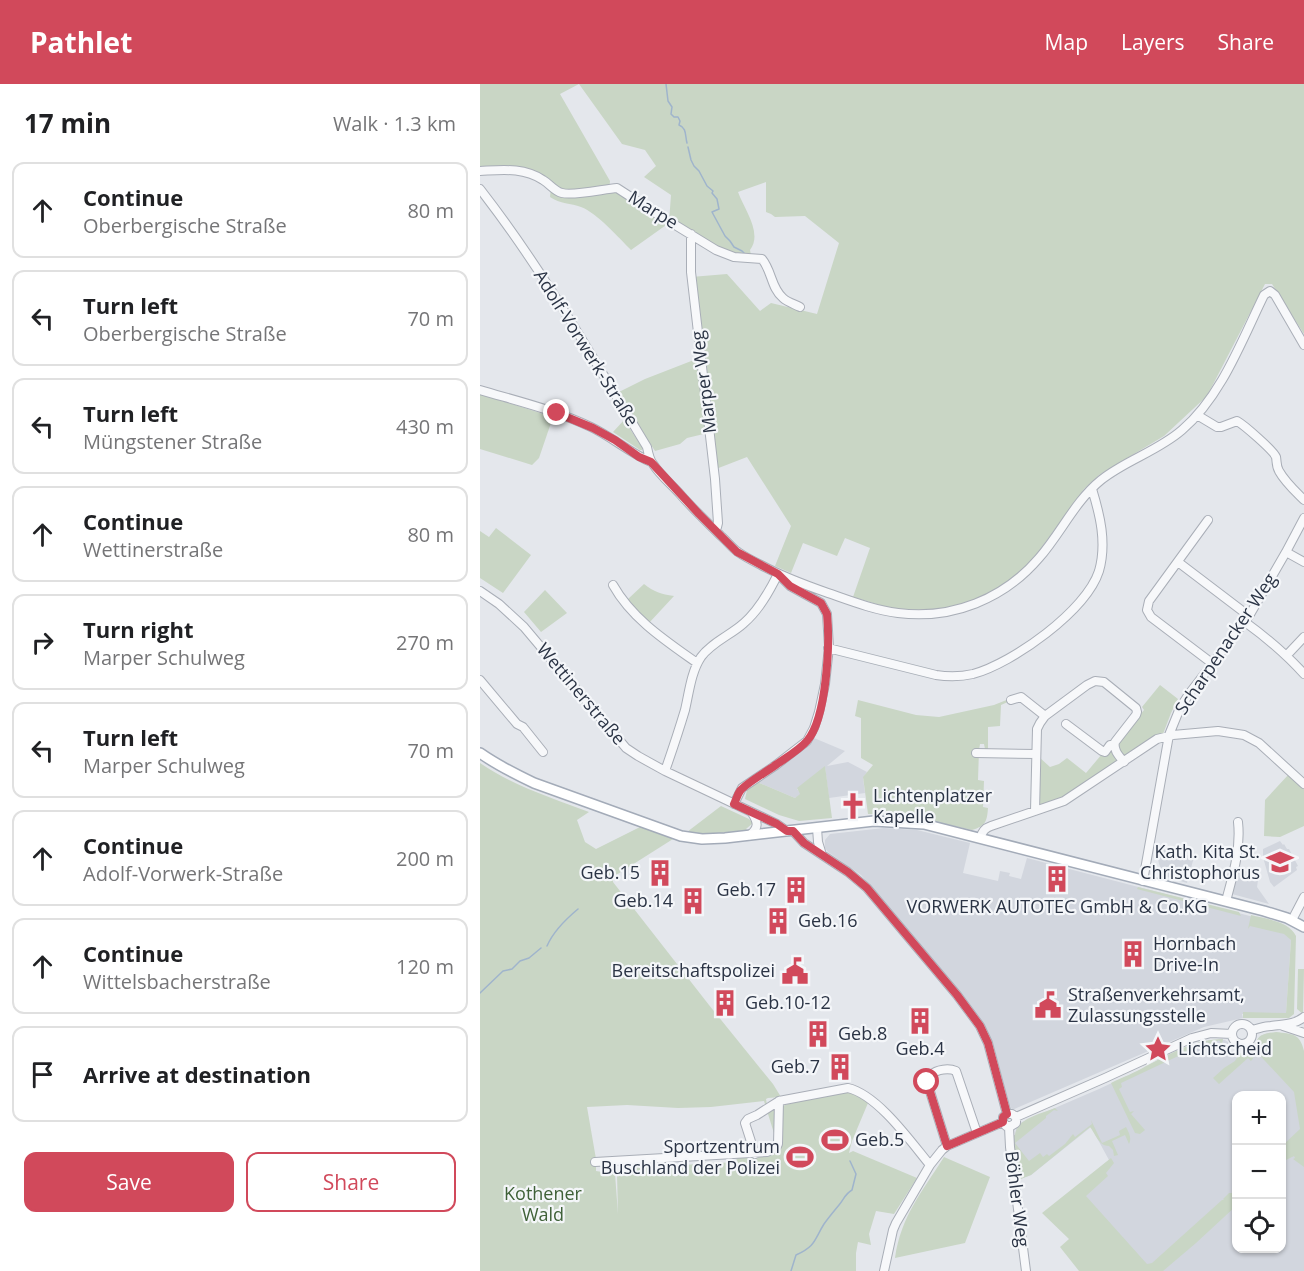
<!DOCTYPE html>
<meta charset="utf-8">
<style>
body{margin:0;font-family:"Open Sans",sans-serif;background:#f2f2f2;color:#202124}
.controls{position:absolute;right:18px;bottom:18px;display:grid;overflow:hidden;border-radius:12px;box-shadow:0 2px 4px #0004}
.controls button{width:54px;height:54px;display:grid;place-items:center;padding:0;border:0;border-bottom:2px solid #e0e0e0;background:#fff;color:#202124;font:30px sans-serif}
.stop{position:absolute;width:18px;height:18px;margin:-14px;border:4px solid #d1495b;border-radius:50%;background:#fff}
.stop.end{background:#d1495b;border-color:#fff;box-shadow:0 2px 6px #0008}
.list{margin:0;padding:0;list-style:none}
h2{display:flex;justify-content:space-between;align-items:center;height:78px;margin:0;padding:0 24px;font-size:26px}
h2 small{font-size:20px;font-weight:400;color:#757577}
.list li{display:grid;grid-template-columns:39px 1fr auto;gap:18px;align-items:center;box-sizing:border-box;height:96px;margin:0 12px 12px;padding:0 12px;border:2px solid #e0e0e0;border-radius:12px}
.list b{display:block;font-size:22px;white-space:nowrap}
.list p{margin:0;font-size:20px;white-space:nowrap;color:#757577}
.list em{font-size:20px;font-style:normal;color:#757577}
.actions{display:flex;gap:12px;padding:18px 24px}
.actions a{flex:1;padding:14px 0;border:2px solid #d1495b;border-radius:12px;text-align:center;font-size:21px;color:#d1495b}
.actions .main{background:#d1495b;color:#fff}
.icon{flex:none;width:33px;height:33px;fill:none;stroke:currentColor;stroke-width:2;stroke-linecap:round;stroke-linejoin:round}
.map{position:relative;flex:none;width:824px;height:1187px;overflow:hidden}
header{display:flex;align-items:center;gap:36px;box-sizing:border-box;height:84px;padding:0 30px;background:#d1495b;color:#fff}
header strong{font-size:28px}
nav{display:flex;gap:33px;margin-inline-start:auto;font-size:21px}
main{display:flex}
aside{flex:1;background:#fff}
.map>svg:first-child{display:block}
</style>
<header>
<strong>Pathlet</strong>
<nav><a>Map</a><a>Layers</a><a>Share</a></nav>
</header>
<main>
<aside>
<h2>17 min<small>Walk · 1.3 km</small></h2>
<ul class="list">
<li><svg class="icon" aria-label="ahead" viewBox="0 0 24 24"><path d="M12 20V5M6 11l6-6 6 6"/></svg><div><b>Continue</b><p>Oberbergische Straße</p></div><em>80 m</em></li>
<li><svg class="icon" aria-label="left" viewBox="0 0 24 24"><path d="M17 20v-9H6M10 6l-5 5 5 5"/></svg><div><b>Turn left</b><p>Oberbergische Straße</p></div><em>70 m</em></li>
<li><svg class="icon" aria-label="left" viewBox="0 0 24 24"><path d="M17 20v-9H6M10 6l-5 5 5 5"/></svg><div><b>Turn left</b><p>Müngstener Straße</p></div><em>430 m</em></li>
<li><svg class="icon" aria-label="ahead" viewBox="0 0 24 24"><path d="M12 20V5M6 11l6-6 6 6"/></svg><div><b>Continue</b><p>Wettinerstraße</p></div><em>80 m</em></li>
<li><svg class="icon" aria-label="right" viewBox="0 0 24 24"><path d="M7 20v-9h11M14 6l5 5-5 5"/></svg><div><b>Turn right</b><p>Marper Schulweg</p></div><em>270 m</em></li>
<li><svg class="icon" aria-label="left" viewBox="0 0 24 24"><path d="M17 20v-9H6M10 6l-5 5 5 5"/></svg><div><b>Turn left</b><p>Marper Schulweg</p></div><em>70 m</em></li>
<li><svg class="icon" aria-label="ahead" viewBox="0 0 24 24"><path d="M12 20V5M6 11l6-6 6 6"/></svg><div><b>Continue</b><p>Adolf-Vorwerk-Straße</p></div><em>200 m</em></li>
<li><svg class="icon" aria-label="ahead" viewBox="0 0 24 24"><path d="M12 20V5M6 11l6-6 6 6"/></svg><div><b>Continue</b><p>Wittelsbacherstraße</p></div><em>120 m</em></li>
<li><svg class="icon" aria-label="arrive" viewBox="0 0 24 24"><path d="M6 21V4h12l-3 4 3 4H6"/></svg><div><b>Arrive at destination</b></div></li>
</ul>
<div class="actions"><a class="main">Save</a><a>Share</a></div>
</aside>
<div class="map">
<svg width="824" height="1187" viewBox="0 0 824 1187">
<rect width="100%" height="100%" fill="#e4e7ec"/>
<path fill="#d2d6de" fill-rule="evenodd" d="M334 654 365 667 347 682 368 678 387 688 383 694 385 709 349 714 345 683 317 705 321 710 315 714 277 698Z
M404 744 437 746 490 759 483 789 518 797 520 787 530 789 529 792 541 795 547 774 804 841 811 856 806 929 762 930 763 934 724 943 532 1026 529 1019 513 959 500 934 381 791 348 768 345 764V756L350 750Z
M800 757 803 761 804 760 807 765H809L818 782 816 783 817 786 794 803 790 798 783 773V765Z
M676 763 714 773 707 799 684 792 679 780Z
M757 785 777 790 778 796 777 803 789 820 752 810Z
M788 949 824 1006V1187H672L591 1107 629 1076 611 1043 551 1091 538 1096 533 1051H535L536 1045 540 1039 619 1005 664 984 682 974 714 960 732 956H745L748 958V966L760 970 775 961 780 952ZM756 1012H802V1164H756Z"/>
<path fill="#c9d6c5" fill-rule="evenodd" d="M0 0H824V250L792 200H785L727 312 684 352 619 391 604 405 559 467 546 483 530 496 497 516 474 523 447 527 410 524 373 513 390 464 365 454 357 472 323 459 311 489 295 482 311 442 267 373 236 385 232 348 207 354 200 360 175 367 137 309 165 295 219 274 211 193 247 190 280 227 291 219 337 230 359 159 325 132 295 133 291 130 286 128V98L258 108C264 125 283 149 270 166L271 171H254L189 139 151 166C139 154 117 129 101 123 91 119 80 120 70 113L71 104 44 90 5 89 0 91ZM99 0 142 60 165 66 176 82 164 93 191 111 189 138 138 107H129L130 97 80 10Z
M0 310 73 333 59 374 52 381 0 365Z
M144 336 162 363V366H160L133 348Z
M16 444 51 471 23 509 0 494V447L9 453Z
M164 500C174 508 181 510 194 512L169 539 147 516Z
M65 506 87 529 61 548 44 528Z
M680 601 698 615 691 629 683 650 644 674 638 665 637 658 664 626 662 623Z
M529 615 530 617 521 621 520 642 508 643V666L505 665 504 660H500L499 666 498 696 504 697 503 723 508 724C507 737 506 742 492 746L428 731 388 730 383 693 393 681 381 674V634L375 632 378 616 436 631 459 633 514 621Z
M631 663 640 677 586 713 561 721 558 720 559 673 570 683 579 680 587 674 606 689 622 670Z
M0 679C33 702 72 714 109 728L97 736 105 758 116 765 160 743 193 755 133 793V798L229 921 293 1000 301 1013 288 1014 286 1015 288 1027H292L297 1025V1059L284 1017 231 1023 198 1024 147 1021 107 1023 116 1075V1087L135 1090 138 1130 137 1089 147 1080 148 1084 256 1078 257 1074 273 1073 274 1072C283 1071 295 1070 300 1060V1023L308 1020 359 1009C372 1007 379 1012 388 1019L372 1057 369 1069 373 1067 437 1094 414 1130 396 1127 389 1150 391 1161 378 1158 376 1169V1187H0Z
M345 682 352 734 319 737 299 731 265 715 267 706 277 698 315 714 320 710 317 704Z
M809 690 824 703V742L800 753 784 752 785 716Z
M241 722 269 735 273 739 266 745 267 746 231 750 207 748Z
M658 803 759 828 761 832 657 805Z
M771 831C786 835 809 837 816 852L814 930 809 934H763V928L806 929 811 856 804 850 770 842 768 845Z
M818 885H824L823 930 817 925Z
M796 948C812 950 820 949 824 967V1083L813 1075 815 1074 814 1072 802 1078V1062L820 1045 814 1008 772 963C778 958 774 963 777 956 781 949 789 949 796 948Z
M743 955 742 961 739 956 730 961 728 958 641 999 642 1003 639 1005 650 1028 654 1027 651 1030 665 1046 660 1050 655 1049 631 999C643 993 655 989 666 982 690 970 715 955 743 955Z
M768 966 774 973 771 977 768 974 739 1000 733 994 744 984 755 977 759 970Z
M575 1024 578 1027 574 1026 566 1032V1034L535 1059 549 1077 560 1069 563 1073 567 1070 569 1072 585 1060 593 1050 595 1053 612 1040 611 1036 622 1059 640 1051 639 1047 646 1043C649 1049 652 1054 649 1060L645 1051 632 1057 638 1071 634 1072 633 1066 629 1062C619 1062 616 1051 610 1043L551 1091 538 1096 533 1072V1051H535C537 1034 561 1030 575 1024Z
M464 1073 510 1093 485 1159 415 1174C421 1132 442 1108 464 1073Z
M631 1074 634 1079 626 1089 628 1092 606 1112 667 1180 672 1179 742 1116H744L743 1115 749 1109H756V1122L716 1159 683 1187H599L580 1163 589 1155 562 1129Z"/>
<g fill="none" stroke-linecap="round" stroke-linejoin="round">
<path stroke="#9fb4cc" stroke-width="1.5" d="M186 0 188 17 192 23 191 30 194 33H198L200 37 199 41C207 44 205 52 207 59
M208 63 211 76 214 82 219 87 227 102 233 107 232 109 237 115 239 125 232 128 245 152 250 157 254 163 262 167 264 169
M67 862C73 848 86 835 98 825
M0 909 23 887 32 885 40 877 49 874 61 864
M311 1187 316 1171C336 1162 334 1156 344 1140 349 1133 354 1127 359 1121 364 1115 365 1110 372 1106L376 1090 370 1077"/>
<defs>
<path id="minor" d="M0 87C22 86 43 83 63 96 70 100 74 107 82 109 94 112 124 105 137 104L174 128 236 166 254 173 282 175C292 187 291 204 303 214 307 218 314 220 320 223
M0 105C63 186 114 276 167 363 168 368 169 375 173 380 180 391 191 400 200 410 213 425 227 438 241 452 247 457 252 464 258 468 265 473 273 477 281 481 303 493 325 501 348 509 371 517 394 526 418 529 472 536 524 515 559 474 581 449 595 417 621 396 646 376 678 367 702 346 741 313 762 256 784 211L790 207 795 211 824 261
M211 150V188L235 395 238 439 237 443 235 446
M0 306C37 317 75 326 111 343 132 353 150 369 171 378
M717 331 737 343H741L757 337C764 341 793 366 796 373 797 378 796 382 799 387 805 398 815 407 824 416
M728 436 669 517 667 526 671 533 733 580
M806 468 824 478
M698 478 769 532
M133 501C152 535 186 557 217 579
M0 507 19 520 44 543 146 664 158 672 185 687 297 740 307 747
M765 538C787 554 806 570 824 590
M348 564 456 591C469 593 480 593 493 590 533 579 606 527 619 487 627 459 620 431 612 405
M807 571 824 553
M0 596 37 640 43 643 63 668
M531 616 541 613 565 632
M586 640 622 667 625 668 630 661H634
M496 669 556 670
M185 687C192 667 199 646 205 626 209 609 211 588 221 573 232 558 251 551 264 539 279 526 289 508 298 490
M254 720 262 704 296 681 327 657 334 644 339 628 345 600 349 563 347 530 341 519 310 502 301 493
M555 727 557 645 560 639 565 632 607 601 615 597 624 598 656 624 657 628 656 631 635 658C633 666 639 672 644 678
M337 744 338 758 342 771
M313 747 324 759 368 788 387 804 477 911 500 942 508 959 527 1030
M270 751C279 744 278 738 272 729
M501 753C502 747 505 744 511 742L584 717 677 655 693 651 738 647 764 651 779 659 824 700
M663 797 689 651 700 624 709 610 769 532 806 468 824 434
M746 817C753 791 761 765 758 738
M812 836 824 813
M752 950a10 10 0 1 1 20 0a10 10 0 1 1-20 0Z
M803 942 824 949
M771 946C778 945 784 942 791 942 803 940 814 941 824 933
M536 1033 625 994 712 954 731 949 752 950
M529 1043 530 1063 546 1187
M467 1062 448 1001C448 997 447 994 451 991 457 985 469 984 476 987L497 1049
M275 1070 265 1039 268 1035 277 1031 299 1017
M115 1078 287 1068 296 1064 298 1060 299 1017 368 1004C398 1011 431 1058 450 1081
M404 1187 413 1146 416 1139 450 1081 462 1066 467 1062 523 1038V1033L527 1030H532L536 1033V1039L531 1042H526L523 1038"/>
<path id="major" d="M0 669C17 681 35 690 54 699L201 752 222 755 245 754 394 737 444 740 784 827 807 834 824 843"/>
</defs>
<use href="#minor" stroke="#a9aeb7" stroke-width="10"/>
<use href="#major" stroke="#a3abb8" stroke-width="12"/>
<use href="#minor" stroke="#f7f8fa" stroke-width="8"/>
<use href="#major" stroke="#fff" stroke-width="9"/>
</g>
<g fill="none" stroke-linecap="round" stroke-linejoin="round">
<path stroke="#d1495b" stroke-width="8" d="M77 329 113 344 135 356 159 373 171 378 219 430 257 468 298 490 310 502 341 519 347 530C350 559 347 634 327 657 319 666 307 673 297 680 288 687 266 699 260 707 257 711 256 716 254 720L297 740 307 747H313L324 759 368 788 387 804 477 911 500 942 508 959 527 1030 523 1033V1038L467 1062 447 998"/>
</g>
<defs>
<symbol id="church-bare" viewBox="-9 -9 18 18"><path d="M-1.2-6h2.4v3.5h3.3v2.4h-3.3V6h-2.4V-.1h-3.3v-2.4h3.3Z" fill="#d1495b" stroke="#f4f6f9" stroke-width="2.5" paint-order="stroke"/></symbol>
<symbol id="school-bare" viewBox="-9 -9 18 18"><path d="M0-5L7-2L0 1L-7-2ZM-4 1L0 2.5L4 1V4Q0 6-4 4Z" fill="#d1495b" stroke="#f4f6f9" stroke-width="2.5" paint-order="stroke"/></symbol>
<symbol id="building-bare" viewBox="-9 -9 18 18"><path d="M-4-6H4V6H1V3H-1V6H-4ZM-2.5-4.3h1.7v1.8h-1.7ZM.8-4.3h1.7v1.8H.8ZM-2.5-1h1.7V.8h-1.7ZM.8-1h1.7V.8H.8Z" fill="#d1495b" stroke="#f4f6f9" stroke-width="2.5" paint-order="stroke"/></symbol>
<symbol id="civic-bare" viewBox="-9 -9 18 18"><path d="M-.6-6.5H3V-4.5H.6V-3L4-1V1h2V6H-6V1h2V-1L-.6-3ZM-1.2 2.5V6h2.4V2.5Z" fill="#d1495b" stroke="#f4f6f9" stroke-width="2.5" paint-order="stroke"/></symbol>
<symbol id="sight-bare" viewBox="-9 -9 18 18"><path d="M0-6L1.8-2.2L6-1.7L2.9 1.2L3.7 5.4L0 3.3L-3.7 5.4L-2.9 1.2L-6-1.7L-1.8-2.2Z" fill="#d1495b" stroke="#f4f6f9" stroke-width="2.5" paint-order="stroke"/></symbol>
<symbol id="stadium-bare" viewBox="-9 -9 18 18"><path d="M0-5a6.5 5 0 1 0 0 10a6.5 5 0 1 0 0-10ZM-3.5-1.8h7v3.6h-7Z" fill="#d1495b" stroke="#f4f6f9" stroke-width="2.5" paint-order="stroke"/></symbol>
</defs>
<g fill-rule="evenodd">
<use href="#church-bare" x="354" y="703" width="38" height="38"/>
<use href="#school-bare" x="781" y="759" width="38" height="38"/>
<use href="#building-bare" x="161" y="770" width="38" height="38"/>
<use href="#building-bare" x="558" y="776" width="38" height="38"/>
<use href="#building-bare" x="297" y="787" width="38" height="38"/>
<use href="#building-bare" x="194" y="798" width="38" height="38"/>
<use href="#building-bare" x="279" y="818" width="38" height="38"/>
<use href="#building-bare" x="634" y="851" width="38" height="38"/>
<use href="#civic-bare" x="296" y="868" width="38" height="38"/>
<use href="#building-bare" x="226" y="900" width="38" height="38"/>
<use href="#civic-bare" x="549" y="902" width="38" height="38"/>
<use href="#building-bare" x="421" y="918" width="38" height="38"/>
<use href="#building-bare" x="319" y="931" width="38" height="38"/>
<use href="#sight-bare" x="659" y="946" width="38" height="38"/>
<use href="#building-bare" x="341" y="964" width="38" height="38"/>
<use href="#stadium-bare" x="336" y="1037" width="38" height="38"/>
<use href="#stadium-bare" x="301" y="1054" width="38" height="38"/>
</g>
<g text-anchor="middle" stroke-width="4.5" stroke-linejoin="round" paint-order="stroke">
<g font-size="18" fill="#2b3445" stroke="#f4f6f9">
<text transform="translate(173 126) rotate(32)" y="6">Marpe</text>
<text transform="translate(106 264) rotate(58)" y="6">Adolf-Vorwerk-Straße</text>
<text transform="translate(224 298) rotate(-97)" y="6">Marper Weg</text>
<text transform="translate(746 560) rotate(-56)" y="6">Scharpenacker Weg</text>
<text transform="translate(101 610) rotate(50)" y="6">Wettinerstraße</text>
<text transform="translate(537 1115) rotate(83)" y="6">Böhler Weg</text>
</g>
<g font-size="18" fill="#2b3445" stroke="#f4f6f9" text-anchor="start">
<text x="393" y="718">Lichtenplatzer<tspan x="393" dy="21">Kapelle</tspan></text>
<text x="780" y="774" text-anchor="end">Kath. Kita St.<tspan x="780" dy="21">Christophorus</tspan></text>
<text x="160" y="795" text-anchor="end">Geb.15</text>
<text x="296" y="812" text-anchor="end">Geb.17</text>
<text x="193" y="823" text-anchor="end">Geb.14</text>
<text x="577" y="829" text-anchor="middle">VORWERK AUTOTEC GmbH &amp; Co.KG</text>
<text x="318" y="843">Geb.16</text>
<text x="673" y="866">Hornbach<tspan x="673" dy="21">Drive-In</tspan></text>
<text x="295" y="893" text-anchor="end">Bereitschaftspolizei</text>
<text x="588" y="917">Straßenverkehrsamt,<tspan x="588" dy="21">Zulassungsstelle</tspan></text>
<text x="265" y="925">Geb.10-12</text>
<text x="358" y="956">Geb.8</text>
<text x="440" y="971" text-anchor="middle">Geb.4</text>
<text x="698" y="971">Lichtscheid</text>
<text x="340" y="989" text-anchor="end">Geb.7</text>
<text x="375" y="1062">Geb.5</text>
<text x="300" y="1069" text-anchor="end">Sportzentrum<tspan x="300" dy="21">Buschland der Polizei</tspan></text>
</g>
<g font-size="18" fill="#3f6138" stroke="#f4f6f9">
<text x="63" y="1116">Kothener<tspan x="63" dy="21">Wald</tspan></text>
</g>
</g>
</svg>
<div class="controls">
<button>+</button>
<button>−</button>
<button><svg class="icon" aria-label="locate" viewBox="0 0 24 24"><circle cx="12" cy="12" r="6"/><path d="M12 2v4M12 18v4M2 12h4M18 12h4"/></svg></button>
</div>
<div class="stop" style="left:447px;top:998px"></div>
<div class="stop end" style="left:77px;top:329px"></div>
</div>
</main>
